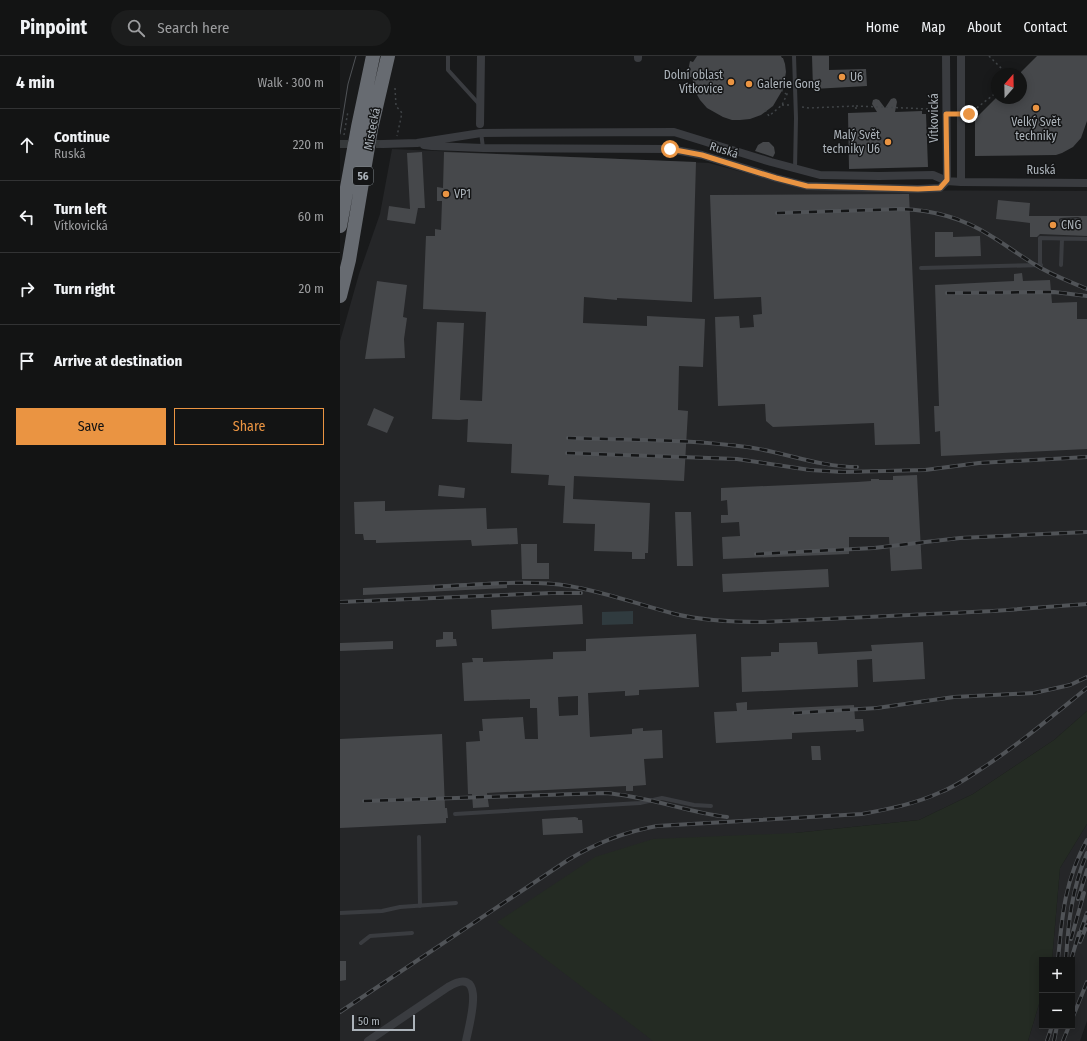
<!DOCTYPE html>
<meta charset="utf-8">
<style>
body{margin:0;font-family:"Fira Sans Condensed",sans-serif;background:#1c1d1d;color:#f1f3f6}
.controls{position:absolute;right:12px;bottom:12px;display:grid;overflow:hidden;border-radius:0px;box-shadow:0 2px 10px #0003}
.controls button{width:36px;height:36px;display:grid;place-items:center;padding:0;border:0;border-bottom:1px solid #323334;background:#131414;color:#f1f3f6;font:20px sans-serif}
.compass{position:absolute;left:651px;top:12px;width:36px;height:36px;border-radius:50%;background:#131414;box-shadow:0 2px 10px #0003;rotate:20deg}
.scale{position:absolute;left:12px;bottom:10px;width:63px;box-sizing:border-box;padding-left:4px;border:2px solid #acb3ba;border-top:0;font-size:11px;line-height:14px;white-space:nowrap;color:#acb3ba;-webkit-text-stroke:3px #141516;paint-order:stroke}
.stop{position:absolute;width:12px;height:12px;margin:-9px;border:3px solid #ea9442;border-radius:50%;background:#fff}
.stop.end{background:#ea9442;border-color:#fff;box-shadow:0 1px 4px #0008}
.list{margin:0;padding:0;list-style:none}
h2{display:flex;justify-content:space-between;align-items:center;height:52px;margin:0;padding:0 16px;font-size:17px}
h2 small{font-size:13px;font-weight:400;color:#9d9ea0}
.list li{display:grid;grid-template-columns:26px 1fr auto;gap:12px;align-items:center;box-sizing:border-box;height:72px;padding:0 16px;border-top:1px solid #323334}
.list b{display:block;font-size:15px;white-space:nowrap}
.list p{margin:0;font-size:13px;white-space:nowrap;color:#9d9ea0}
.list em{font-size:13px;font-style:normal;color:#9d9ea0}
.actions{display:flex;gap:8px;padding:12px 16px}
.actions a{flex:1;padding:9px 0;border:1px solid #ea9442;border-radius:0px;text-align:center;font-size:14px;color:#ea9442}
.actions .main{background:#ea9442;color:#111}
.icon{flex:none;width:22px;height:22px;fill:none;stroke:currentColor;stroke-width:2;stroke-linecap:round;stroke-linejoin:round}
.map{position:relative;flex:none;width:747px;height:985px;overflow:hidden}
header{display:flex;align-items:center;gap:24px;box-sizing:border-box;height:56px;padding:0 20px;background:#131414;border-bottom:1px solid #323334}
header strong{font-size:19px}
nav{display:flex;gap:22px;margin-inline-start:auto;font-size:14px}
.search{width:280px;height:36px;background:#1c1d1d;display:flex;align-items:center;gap:10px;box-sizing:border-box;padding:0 14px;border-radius:22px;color:#9d9ea0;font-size:15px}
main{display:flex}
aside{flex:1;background:#131414}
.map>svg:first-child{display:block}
</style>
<header>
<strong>Pinpoint</strong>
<div class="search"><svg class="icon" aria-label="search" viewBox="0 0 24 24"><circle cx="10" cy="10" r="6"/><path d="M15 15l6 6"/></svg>Search here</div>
<nav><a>Home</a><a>Map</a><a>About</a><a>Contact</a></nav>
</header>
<main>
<aside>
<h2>4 min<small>Walk · 300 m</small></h2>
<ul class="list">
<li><svg class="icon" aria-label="ahead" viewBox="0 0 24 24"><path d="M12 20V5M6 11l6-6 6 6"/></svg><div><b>Continue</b><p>Ruská</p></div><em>220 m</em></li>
<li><svg class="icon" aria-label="left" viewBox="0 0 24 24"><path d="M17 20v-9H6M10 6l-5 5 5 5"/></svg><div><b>Turn left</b><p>Vítkovická</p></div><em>60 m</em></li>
<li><svg class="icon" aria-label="right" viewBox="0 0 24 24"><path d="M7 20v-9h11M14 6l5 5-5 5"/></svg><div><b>Turn right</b></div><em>20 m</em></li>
<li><svg class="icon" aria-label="arrive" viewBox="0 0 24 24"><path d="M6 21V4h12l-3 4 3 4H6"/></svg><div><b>Arrive at destination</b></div></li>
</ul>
<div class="actions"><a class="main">Save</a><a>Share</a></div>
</aside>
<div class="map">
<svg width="747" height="985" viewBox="0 0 747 985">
<rect width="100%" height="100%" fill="#191a1b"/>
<path fill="#252628" d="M52 93 369 107 468 134 747 135V655L714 684 633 738 579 764 455 777 524 985H0V285L19 218 40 158Z
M747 768V965L740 985H688L702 938V970H732V904H712L720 812Z"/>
<path fill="#242b23" d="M747 655V768L720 812 712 904H702V938L688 985H313L157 866 255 801 313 783 455 777 579 764 633 738 714 684Z"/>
<path fill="#303b3f" d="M293 555V568L262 569V556Z"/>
<path fill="#46484b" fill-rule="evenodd" d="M357 0H441L442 2H443L445 8 446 16 443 33 433 50 421 59 410 63 400 64H392L383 61 367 52 360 44 356 37 352 21 342 22V15H348L350 5 353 6Z
M472 0H489V14L526 13 527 30 473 33Z
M697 0H747V65L741 82 733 91 722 97 716 99 635 100V63L656 42H681V16Z
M554 42 556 43 557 46 555 56 582 55V58H586L588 111 509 113 508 57 537 56 532 48 533 44 536 43 539 44 545 52 551 43Z
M423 86H429L434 91 435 97 433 101 415 95 418 89Z
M82 96 85 152H78L75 168 47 164 49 150 70 153 67 97Z
M104 96 356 106 352 246 277 242V244L244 241 243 267 307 270V260L365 263 363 311 339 310 338 354 348 355 344 425 234 420 233 443 310 447 308 497H305V503H292V496L254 495 255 468 223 467 225 430 208 429 209 419 171 417 172 388 127 386 128 363 119 364 92 363 97 266 124 267 120 344 142 345 146 256 83 253 86 180H95V173L101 174 102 145H97V131L103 132Z
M569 138 580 388 535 389 534 367 433 371 426 365 425 348 378 350 375 261 399 260 400 272 414 271 413 259 422 258 421 241 374 243 370 139Z
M658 144 690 147 689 160H747V180L700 178 697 181H690V167L656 163ZM738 161 741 162V164L739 167 722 168 719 166V163L721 162Z
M595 176H613V181L640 180 641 200 595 201Z
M682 217 683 225 710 224 712 247 737 246V263H747V393L601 400 600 375 595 376 594 350H599L595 229 674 225V218Z
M37 225 67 229 63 261 67 262 64 283 65 302 25 303Z
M34 352 54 361 47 377 27 369Z
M577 419 582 513 551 515 549 481H509V498L383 503 382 481 400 480 399 466 381 467V459H388L387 444 381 445V432L517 426 531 425V423H539V424H553V420Z
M99 429 125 432 124 442 98 440Z
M45 445V455L146 452 147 473 177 472 178 488 132 490 131 484 36 487V484H24L23 478H15L14 446Z
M335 456H351L353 510H337Z
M181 488H197V507H209V523H182Z
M488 513 489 531 383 536 382 518Z
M167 525V532L23 539V532Z
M242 549 243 568 152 573 151 554Z
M103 576H113V583H116L117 590 96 591V584L103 583Z
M356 578 359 631 299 634V639L285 640V635L248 637 250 681 292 678V673L303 672V675L322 674 323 702 304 703 306 729 293 730V735H286V730L147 737 149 751 133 752 132 738H128L126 686 140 685 139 675H143L142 663 183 661 185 683H198L197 652H190V643L124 645 122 607 133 606 132 602H143V606L213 603V596L246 595V583ZM238 640V659L219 660 218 641Z
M53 585V593L0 595V587Z
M477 586 478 598 532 595 531 589 583 586 585 623 533 626 532 603 517 604 518 631 402 636 401 601 431 600V596H439V587Z
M407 646V654L514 649 515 663H523L524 675 516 676V674L452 677V683L376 687 374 656 397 655 396 647Z
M102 678 105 752H107L108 762H106V767L0 772V683Z
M471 690H480L481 704H472Z
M235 761 238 762V764H242L243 777 203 779 202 763Z
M0 905H6V924L0 925Z"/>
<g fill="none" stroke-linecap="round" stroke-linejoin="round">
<path stroke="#36393b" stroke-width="8" stroke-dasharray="8 4" stroke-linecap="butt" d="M0 88H43"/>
<path stroke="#404447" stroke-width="1.5" stroke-dasharray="2 3" stroke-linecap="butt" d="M649 0 667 18
M55 32 56 50 62 57 57 80
M441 34 446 38
M442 49H450
M516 50 590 53V58H599
M462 51 469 52 516 50V56
M425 54 429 60 442 49 448 36
M629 58 657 36
M4 79 8 55"/>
<path stroke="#3a3c40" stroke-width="4" d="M108 0V14L139 48
M454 0 456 62 455 113
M141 76 143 92
M722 165 738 164
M700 209V182L747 183
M721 209 722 183
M581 212 701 209
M115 758 300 747 322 742 354 749 371 750
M79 781 80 850
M0 857 42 855 60 851 116 847
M21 887 30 880 72 877"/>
<path stroke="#3a3c40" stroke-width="8" d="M606 0 607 125
M298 2V0
M140 68 141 0
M43 88 77 87 141 77 334 76 431 106 480 119 539 120 593 119 607 125 621 126 747 127
M84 89 92 90 143 92 330 93 362 99 436 122 467 130 578 133 600 132 607 125
M621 126V0
M28 985 108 931C148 907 129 969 126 985"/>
<path stroke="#676b71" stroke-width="14" d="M0 170 18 71 33 0
M0 240 9 204 31 73 48 0"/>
<path stroke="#505357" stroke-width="1" d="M0 78 8 28 16 0"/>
<defs>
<path id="rail" d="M437 157 561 153C594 154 623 162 651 180 666 189 679 199 694 208 711 219 729 225 747 233
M607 237 714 236 747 240
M228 382C287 384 348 383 407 391 444 396 479 411 517 411
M227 397 397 403 470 414 503 416 585 414 639 407 747 401
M416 498 534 492 620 482 747 476
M95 531C137 529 189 523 229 530 265 536 300 549 335 558 364 565 393 566 423 566L653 555 747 548
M0 546 212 537H241
M454 657 537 652 614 641 694 637 730 629 747 621
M24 745 265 737C307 740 346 756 387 761
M738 843 747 814
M741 874 747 857
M731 883 744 837
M740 886 747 869
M718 904C722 859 725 824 747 784
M726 904C728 867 732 832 747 797
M731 904 739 877
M0 956 228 804C256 787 284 776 317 770L522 758C549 753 575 748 601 736 614 731 626 723 638 715 677 690 711 661 747 632
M732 963 747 926
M707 985 712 970
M714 985 717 970
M723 985 729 970"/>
</defs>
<use href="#rail" stroke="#505357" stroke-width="4"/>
<use href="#rail" stroke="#141516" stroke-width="2.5" stroke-dasharray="8" stroke-linecap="butt"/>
</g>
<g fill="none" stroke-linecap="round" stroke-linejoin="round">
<path stroke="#ea9442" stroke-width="5" d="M330 93 362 99 436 122 467 130 578 133 600 132 607 124 606 58H629"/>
</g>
<g fill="#ea9442" stroke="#141516" stroke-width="1.5">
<circle cx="502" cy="21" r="4"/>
<circle cx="391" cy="26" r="4"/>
<circle cx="409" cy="28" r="4"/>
<circle cx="696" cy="52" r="4"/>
<circle cx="548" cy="86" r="4"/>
<circle cx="106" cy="138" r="4"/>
<circle cx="713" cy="169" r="4"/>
</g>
<g text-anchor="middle" stroke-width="3" stroke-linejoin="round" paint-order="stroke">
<rect fill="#141516" stroke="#7e8489" stroke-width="1" x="13" y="111" width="20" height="18" rx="3"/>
<g font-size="11" font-weight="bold" fill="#acb3ba">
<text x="23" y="124">56</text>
</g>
<g font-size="12" fill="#acb3ba" stroke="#141516" text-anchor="start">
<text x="383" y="23" text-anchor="end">Dolní oblast<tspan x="383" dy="14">Vítkovice</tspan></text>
<text x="510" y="25">U6</text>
<text x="417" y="32">Galerie Gong</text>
<text x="696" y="70" text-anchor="middle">Velký Svět<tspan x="696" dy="14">techniky</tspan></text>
<text x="540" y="83" text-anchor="end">Malý Svět<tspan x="540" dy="14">techniky U6</tspan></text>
<text x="114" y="142">VP1</text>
<text x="721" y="173">CNG</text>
</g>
<g font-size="12" fill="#acb3ba" stroke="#141516">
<text transform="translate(594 62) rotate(-90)" y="4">Vítkovická</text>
<text transform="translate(32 73) rotate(-79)" y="4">Místecká</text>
<text transform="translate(384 94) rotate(17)" y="4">Ruská</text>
<text x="701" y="118">Ruská</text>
</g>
</g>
</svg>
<div class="controls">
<button>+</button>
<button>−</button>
</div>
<svg class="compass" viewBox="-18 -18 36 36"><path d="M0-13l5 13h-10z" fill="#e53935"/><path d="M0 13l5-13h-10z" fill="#9d9ea0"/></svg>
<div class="scale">50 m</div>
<div class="stop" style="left:330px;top:93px"></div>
<div class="stop end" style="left:629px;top:58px"></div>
</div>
</main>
